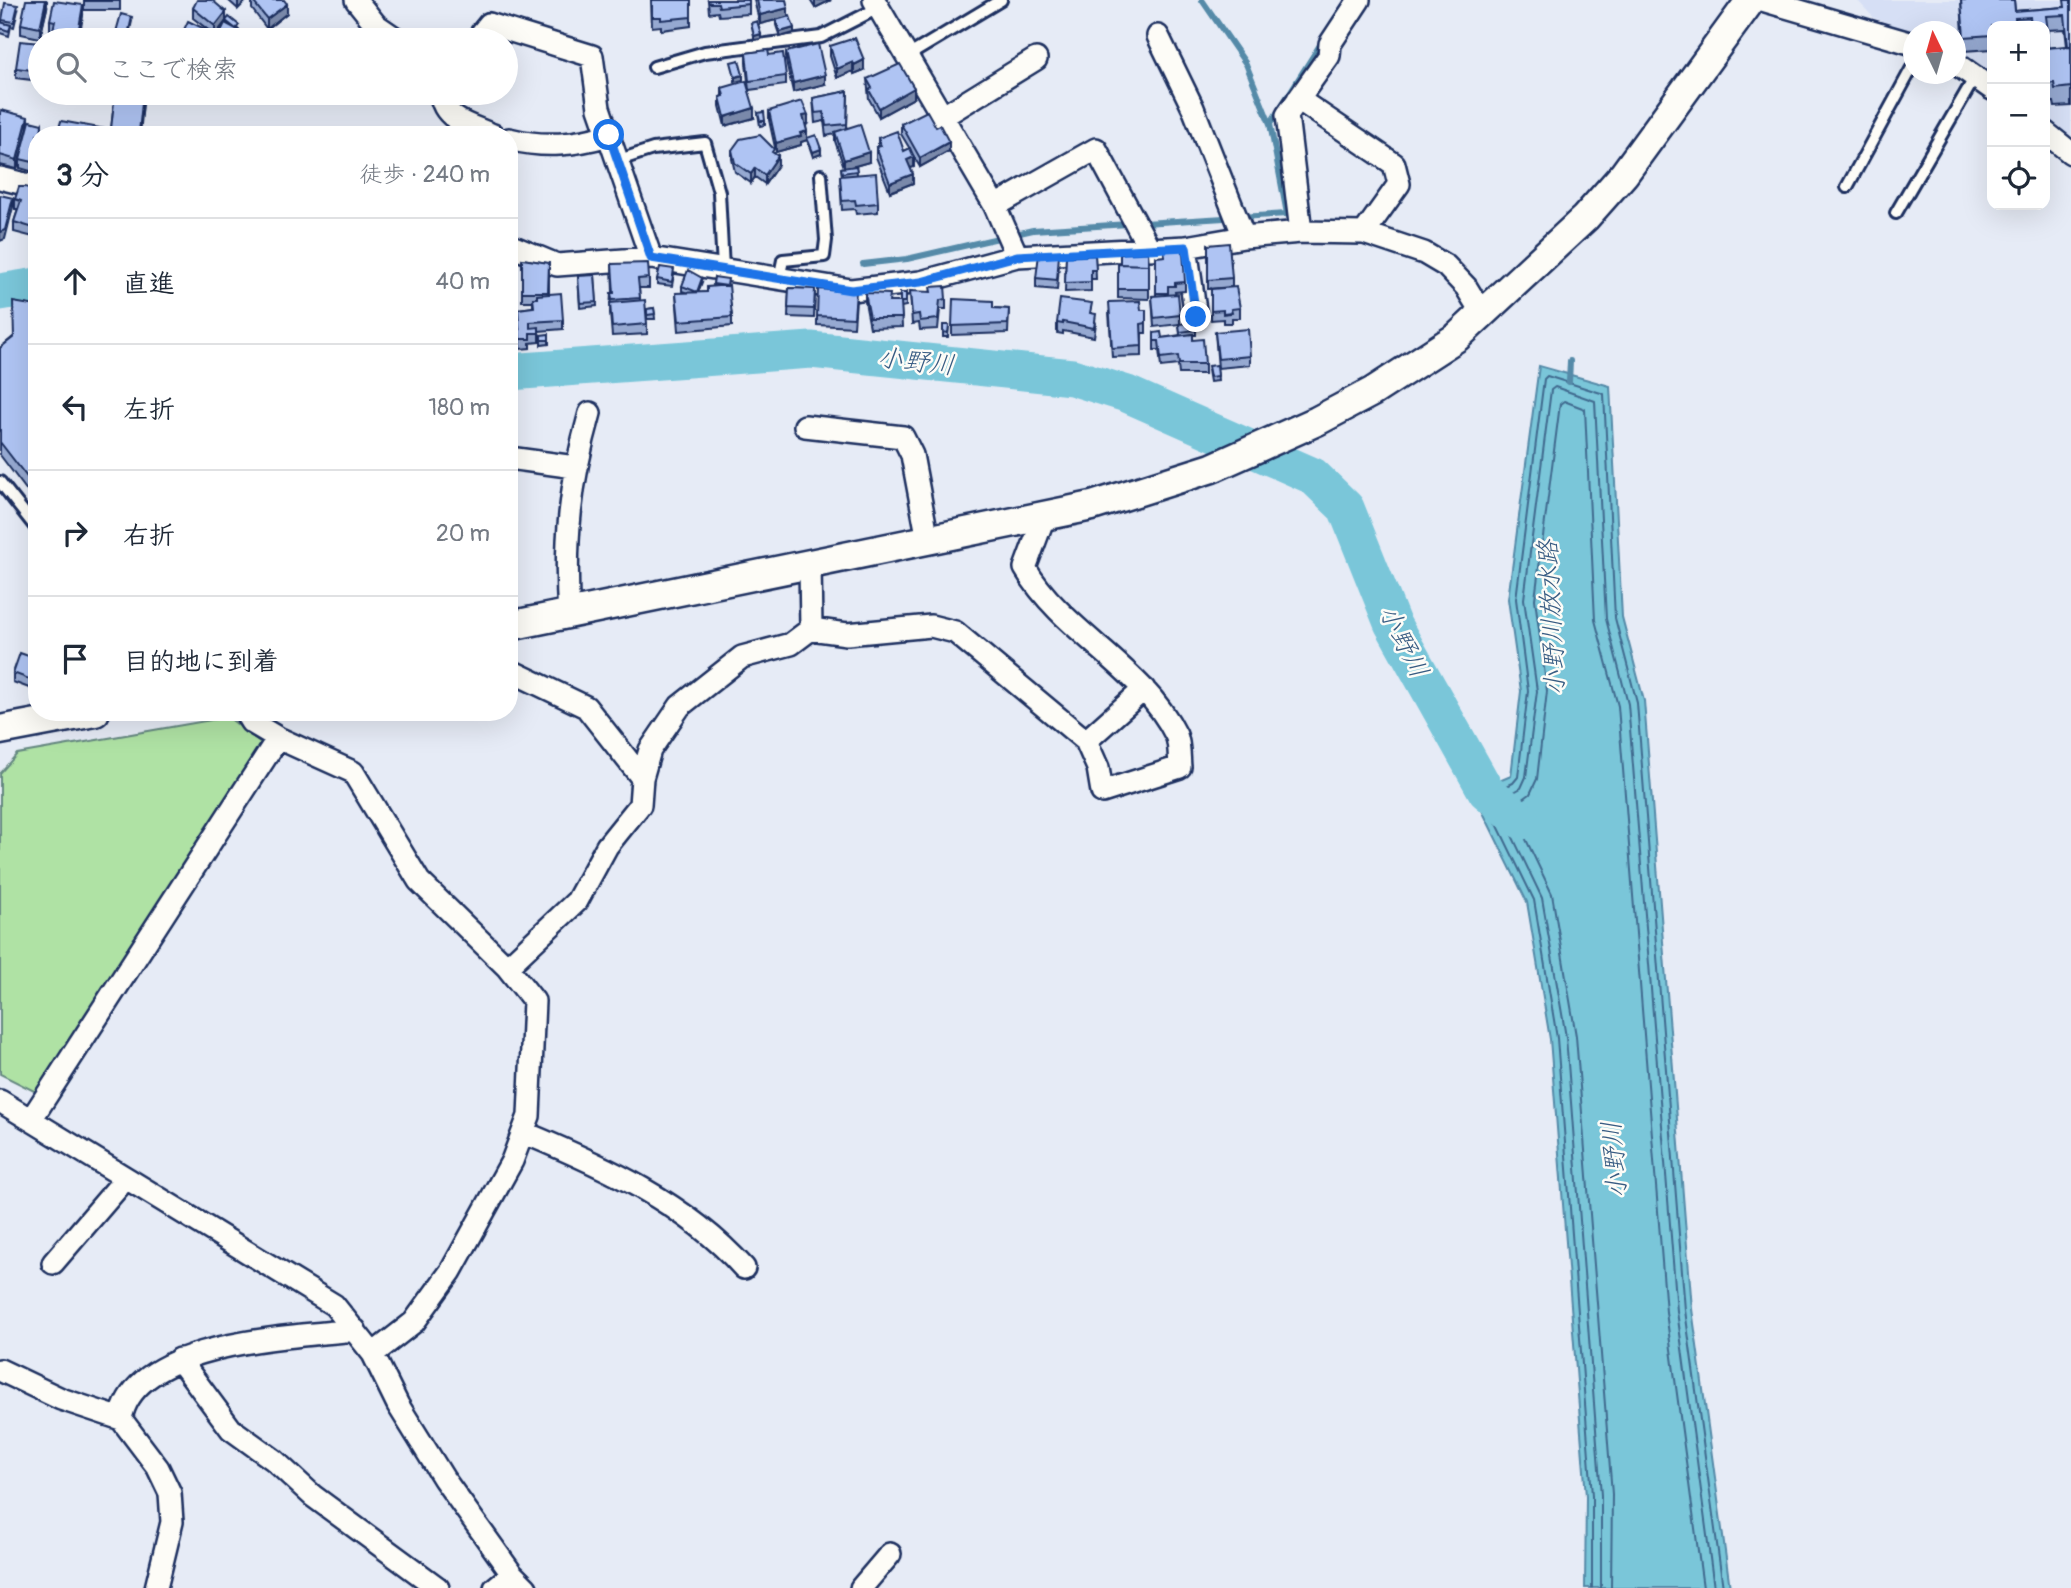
<!DOCTYPE html>
<html lang="ja">
<meta charset="utf-8">
<style>
body{margin:0;font-family:Pangolin,"Klee One",sans-serif;background:#f6f6f7;color:#1f2937}
.controls{position:absolute;right:21px;top:21px;display:grid;overflow:hidden;border-radius:14px;box-shadow:0 7px 28px #0002}
.controls button{width:63px;height:63px;display:grid;place-items:center;padding:0;border:0;border-bottom:2px solid #e0e1e3;background:#fff;color:#1f2937;font:35px sans-serif}
.compass{position:absolute;left:1903px;top:21px;width:63px;height:63px;border-radius:50%;background:#fff;box-shadow:0 7px 28px #0002;rotate:355deg}
.stop{position:absolute;width:21px;height:21px;margin:-16px;border:5px solid #1a73e8;border-radius:50%;background:#fff}
.stop.end{background:#1a73e8;border-color:#fff;box-shadow:0 2px 7px #0008}
.list{margin:0;padding:0;list-style:none}
h2{display:flex;justify-content:space-between;align-items:center;height:91px;margin:0;padding:0 28px;font-size:30px}
h2 small{font-size:23px;font-weight:400;color:#747a83}
.list li{display:grid;grid-template-columns:46px 1fr auto;gap:21px;align-items:center;box-sizing:border-box;height:126px;padding:0 28px;border-top:2px solid #e0e1e3}
.list b{display:block;font-size:26px;white-space:nowrap}
.list em{font-size:23px;font-style:normal;color:#747a83}
.icon{flex:none;width:38px;height:38px;fill:none;stroke:currentColor;stroke-width:2;stroke-linecap:round;stroke-linejoin:round}
.map{position:relative;flex:none;width:2071px;height:1588px;overflow:hidden}
.search{position:absolute;background:#fff;box-shadow:0 7px 28px #0002;left:28px;top:28px;width:490px;height:77px;display:flex;align-items:center;gap:18px;box-sizing:border-box;padding:0 24px;border-radius:38px;color:#747a83;font-size:26px}
.panel{position:absolute;background:#fff;box-shadow:0 7px 28px #0002;left:28px;top:126px;width:490px;height:595px;border-radius:28px}
.map>svg:first-child{display:block}
</style>
<div class="map">
<svg width="2071" height="1588" viewBox="0 0 2071 1588">
<rect width="100%" height="100%" fill="#e6ebf6"/>
<filter id="ink" filterUnits="userSpaceOnUse"><feTurbulence type="fractalNoise" baseFrequency=".0143" numOctaves="2"/><feDisplacementMap in="SourceGraphic" scale="14" xChannelSelector="R" yChannelSelector="G"/><feConvolveMatrix kernelMatrix="1 2 1 2 8 2 1 2 1" color-interpolation-filters="sRGB"/></filter>
<g filter="url(#ink)">
<path fill="#d6dff5" d="M1857 0H2071V141L2045 119V26H1992V75L1956 49 1955 32H1913L1874 18Z"/>
<path fill="#afe2a4" stroke="#658881" stroke-width="2" d="M228 717 266 747 42 1095 0 1074V773L17 754Z"/>
<path fill="#7ac6d9" stroke="#548aa8" stroke-width="2" d="M1539 366 1610 386 1622 617 1644 701 1692 1309 1730 1588H1585L1586 1496 1550 1039 1527 902 1473 792 1511 776 1521 691 1508 599Z"/>
<g fill="none" stroke-linecap="round" stroke-linejoin="round">
<path stroke="#416b8f" stroke-width="2" d="M1592 1588V1495L1557 1038 1534 900 1484 797 1513 783 1518 777 1528 691 1516 599 1544 379 1547 376 1604 394 1615 618 1637 703 1685 1310 1723 1588
M1601 1588V1495L1566 1037 1542 898 1496 802 1521 788 1526 777 1537 691 1524 599 1551 390 1555 387 1595 401 1606 619 1628 704 1677 1311 1714 1588
M1611 1588 1612 1494 1576 1036 1552 894 1511 808 1530 794 1537 779 1547 691 1535 599 1560 404 1564 401 1585 409 1595 620 1618 706 1666 1312 1703 1588"/>
<path stroke="#548aa8" stroke-width="6" d="M1202 0 1246 64 1270 124
M863 264 907 259 1033 230 1287 214 1270 124 1323 40
M1569 382 1570 361"/>
<path stroke="#7ac6d9" stroke-width="37" d="M0 292 37 286
M509 372 811 350 1072 377 1127 394 1313 476 1346 508 1392 623 1486 791 1522 821"/>
<defs>
<path id="lane" d="M906 57 1001 0
M654 67 705 52 821 37 878 8
M619 160 653 149 705 143 719 192 723 269
M1847 187 1913 66
M1896 213 1975 77
M779 279 783 260 824 256 826 240 821 175
M0 482 37 529"/>
<path id="street" d="M356 0 376 25 398 40
M874 0 995 206 1017 256
M1762 0 1913 44
M1158 36 1193 108 1244 237
M476 40 489 24 592 56 599 108 651 258
M1955 63 1992 89
M441 93C442 120 472 126 493 135
M1298 99 1394 164 1399 184 1364 233
M942 117 1036 59
M2045 132 2071 153
M509 139C545 148 574 145 609 135
M0 178 37 187
M995 206 1096 149 1149 248
M1301 232 1287 115 1329 56 1330 44 1359 0
M509 245 557 265 651 258 851 290 921 282 1017 256 1186 247 1244 237 1301 232 1364 233 1424 253 1446 266 1466 287 1483 315
M1186 247 1196 317
M805 426 903 437 912 455 928 540
M509 458 575 467
M810 564 811 629 847 634 931 626 955 632 1086 741 1098 768 1102 792 1180 767C1179 758 1180 744 1176 735 1142 666 1063 633 1025 568L1044 517
M569 615C564 542 570 483 590 413
M509 670 586 707 642 778
M245 712 251 722 278 738 353 772 419 881 507 967 534 1001 529 1116 512 1161 451 1271 414 1322 373 1354
M1086 741 1144 689
M507 967 577 901 607 846 640 805 642 778 650 750 680 706 742 657 791 644 811 629
M0 1101 334 1305 373 1354 398 1405 444 1479 512 1574 526 1588
M32 1118 278 738
M525 1133C604 1166 686 1203 744 1268
M53 1263 126 1178
M179 1359 231 1429 274 1460 313 1496 438 1588
M0 1370 61 1399 121 1419 158 1468 170 1493 172 1522 156 1588
M121 1419C134 1341 293 1337 355 1330
M495 1588 512 1574
M861 1588 890 1554"/>
<path id="secondary" d="M509 626 1092 506 1212 468 1317 421 1372 392 1457 337 1585 218 1624 174 1751 0
M0 730 95 712"/>
</defs>
<use href="#lane" stroke="#1b2f5e" stroke-width="16"/>
<use href="#street" stroke="#1b2f5e" stroke-width="26"/>
<use href="#secondary" stroke="#1b2f5e" stroke-width="33"/>
<use href="#lane" stroke="#fdfcf7" stroke-width="10"/>
<use href="#street" stroke="#fdfcf7" stroke-width="21"/>
<use href="#secondary" stroke="#fdfcf7" stroke-width="28"/>
</g>
<path fill="#96a9d1" stroke="#1b2f5e" stroke-width="2" d="M84 0H120V10H84Z
M228 0H247L238 9Z
M252 0 287 13 267 29 252 9Z
M651 0H691V26L661 30V26L652 27Z
M708 0H749V14L719 16 718 12 709 13Z
M754 0H786L788 17 794 33 780 37 776 25V20L760 24Z
M810 0H831L815 8Z
M1961 0H2014L2015 11 2064 7 2071 0V106L2055 107 2054 102H2047L2045 71V48L2067 46 2065 29 2047 30 2048 46H2045V26H1992V49L1964 51Z
M47 8 40 38 21 34V24Z
M193 8 226 20 239 30 226 23V22L215 35 193 18Z
M18 10 14 27 11 26 9 36 0 33V22L2 23V20Z
M83 15 79 40 53 39V30H50V20Z
M132 21 128 39 116 36V32Z
M40 43V81L16 78V68Z
M830 46 864 70 854 74 853 71 837 78 830 56Z
M786 52 825 84 793 92 786 61Z
M746 53 786 76V85L749 90 746 63Z
M867 79 914 98 879 117 869 99Z
M722 88 754 118 725 126 720 106V97L722 96Z
M848 91 847 128 869 162 855 166H856L857 174 878 203V212L856 214 855 209 842 210 840 176H842L841 168 844 167 835 141V134L826 136 824 121 815 123 813 98Z
M115 93H144L140 135H59V128L111 130Z
M769 111 808 124 806 125 807 138 821 154 813 157 807 140 801 142V145L776 152 769 120Z
M758 113 765 121V125L760 126Z
M0 114 28 127 17 169 0 165Z
M42 124V135H37V173L20 168V159Z
M901 124 949 151 920 167 912 154 914 167 910 168 913 183 890 192 876 157V147H878V138L904 151 910 149 901 134Z
M732 150 774 153 778 165 765 184 755 177 751 183 735 172 732 159Z
M37 190V238L14 232V222L18 209H15V199Z
M1208 245 1232 278V287L1208 289Z
M1095 255 1096 279H1091V291L1065 292 1066 256Z
M1156 257 1185 282V291L1175 292 1180 315V324L1196 330V335H1193V340L1205 364V374H1179L1178 365 1161 367 1159 350H1154V333L1162 338 1180 335 1179 324 1154 327 1152 296H1156Z
M522 259 549 263V294L563 320V329L539 331V342L530 343V348L520 349 518 309 533 307V301H522Z
M612 264 649 278V288H639L640 301 647 324V334L612 336 610 313 611 293H613Z
M1118 264 1149 265V299L1118 298Z
M1059 265 1057 290 1036 288V278Z
M674 274 672 286 657 284V279Z
M595 275 597 306 580 308 578 276Z
M714 277 728 286 732 317V326L679 331 676 293H688L682 291V286L702 282 698 293 707 292 713 287Z
M789 288 815 289 814 318 788 317Z
M1211 289 1240 308V318H1232V323H1223V319L1211 320Z
M910 291 946 299V309H940L938 329 920 330 919 323 912 324Z
M865 293 890 302H900L906 293V306L901 307 902 327 870 328 865 302Z
M856 300 854 327 817 325V316Z
M37 306V504L0 455V348L13 337Z
M654 308 655 319H647V309Z
M993 308 1009 309 1008 333 952 335V326Z
M1141 310 1146 323V333H1142V356L1112 357 1109 312Z
M1092 313 1096 323 1094 337 1063 331V334L1057 333V323Z
M943 325H949L948 337H943Z
M1215 332 1250 356V365L1218 368Z
M541 335 549 340V344L541 345Z
M1217 365 1218 381 1210 382 1208 370Z
M37 659V691L13 682V673Z"/>
<path fill="#7a89aa" stroke="#1b2f5e" stroke-width="2" d="M47 0V8L40 38V28Z
M238 0H247L238 9Z
M815 0H831L815 8Z
M287 4V13L267 29V19Z
M83 5V15L78 40V34Z
M788 8V17L760 24V15Z
M226 12V21L215 35V26Z
M794 28V33L780 37V32Z
M761 34V39L754 40V36Z
M864 60V70L854 74V65Z
M853 62V71L837 78V69Z
M743 75V80L735 82V77Z
M825 75V84L793 92V83Z
M914 88V98L879 117V108Z
M143 93H144L139 135Z
M754 108V118L725 126V117Z
M808 115V124L803 125V116Z
M28 117V127L17 169V160Z
M807 131V140L801 142V145L776 152V143Z
M949 142V151L920 167V158Z
M821 149V154L813 157V152Z
M869 152V162L844 169V160Z
M778 156V165L765 184V175Z
M914 157V167L907 169V160Z
M755 168V177L751 183V174Z
M913 174V183L890 192V183Z
M13 198V207L5 239 0 241V232Z"/>
<path fill="#afc4f3" stroke="#1b2f5e" stroke-width="2" d="M26 0H46L40 28 21 24Z
M84 0H120V1H84Z
M197 0H212L226 12 215 26 193 8Z
M252 0H284L287 4 267 19Z
M652 0H691V17L661 20V17H652Z
M708 0H749V4L719 7 718 3H709Z
M757 0H786L788 8 760 15Z
M1961 0H2014L2015 11 2065 7 2064 0H2071V46H2068L2065 15 2046 16 2048 32H2045V26H2031L2030 17 2015 18 2016 26H1992V35L1964 37Z
M54 1 83 5 78 34 53 30 55 21 50 20Z
M5 3 18 5 14 22 2 20Z
M121 14 132 17 128 35 116 32Z
M790 16 794 28 780 32 776 20Z
M229 17 239 25 236 29 226 21Z
M188 21 209 31 205 40H188L181 36Z
M757 21 761 34 754 36 751 23Z
M0 22 11 25 9 31 0 28Z
M225 23 257 40H217Z
M176 36 182 39 181 40H174Z
M855 38 864 60 854 65 853 62 837 69 830 46Z
M20 41 40 43V71L16 68Z
M818 44 825 75 793 83 786 52Z
M2071 46V87L2055 89 2054 83 2047 84 2045 48Z
M768 50 769 55 783 53 786 76 749 81 746 53Z
M739 60 743 75 735 77 731 62Z
M900 64 914 88 879 108 869 90 872 88 867 79Z
M746 81 754 108 725 117 720 97 724 96 722 88Z
M848 91 847 124 826 126 824 112 815 113 813 98Z
M115 93H143L139 132 111 129Z
M802 101 808 115 803 116 807 131 800 133 801 136 776 143 769 111Z
M1 110 28 117 17 160 0 155V114Z
M927 111 936 127 940 125 949 142 920 158 901 124Z
M764 112 765 121H760L758 113Z
M30 121 42 124 41 135H37V163L20 159Z
M61 121 138 135H69L70 129 59 128Z
M860 124 869 152 844 160 835 132Z
M897 131 904 151 910 148 914 157 907 160 913 174 890 183 876 147 881 146 878 138Z
M760 135 774 149 772 152 778 156 765 175 755 168 751 174 735 163 732 150 740 139Z
M816 135 821 149 813 152 807 138Z
M856 166 857 171 842 173 841 168Z
M876 173 878 203 856 205 855 200 842 201 840 176Z
M19 187H25L37 190V229L14 222 21 201 15 199Z
M0 195 13 198 5 230 0 232Z
M1229 243 1232 278 1208 280V245Z
M1183 249 1185 282 1175 283V286H1168V293H1156V257L1165 256 1164 250Z
M1148 252 1149 265 1120 264V253Z
M1039 254 1059 255 1057 280 1036 278Z
M1095 255 1096 270H1091V282L1065 283 1066 256Z
M522 259 549 263 548 292H522Z
M648 263 649 278 638 279 640 298 612 300 611 293H614L612 264Z
M1118 264 1149 265V289H1118Z
M660 267 674 269 672 282 657 279Z
M688 270 702 278 697 292 682 286Z
M595 275 597 302 580 303 578 276Z
M714 277 728 279 727 286 713 284Z
M729 285 732 317 679 321 676 293 707 292V287Z
M945 286 946 299 940 300 938 319 920 321 919 314 912 315 910 291 931 292 930 287Z
M1236 287 1240 308 1231 309 1232 313 1223 314V310L1211 311V289Z
M789 288 815 289 814 309 788 308Z
M818 289 856 291 854 318 817 316Z
M561 293 563 320 530 322V328L539 327V333H530V339H520L518 309 534 307 533 298H537V295Z
M865 293 890 294 889 302H901L902 318H870Z
M900 293H906V302H900Z
M1178 294 1180 315 1154 318 1152 296Z
M953 299 993 301V308L1009 309 1008 324 952 326Z
M1060 299 1092 303 1090 313 1096 314 1094 328 1063 322V324L1057 323Z
M645 300 647 324 612 327 610 303Z
M1140 301 1141 310H1146V323L1141 324 1142 346 1112 348 1109 302Z
M13 302 37 306V490L0 442V348L14 337Z
M654 308 655 314 647 315V309Z
M1195 322 1196 330 1180 332 1179 324Z
M943 325H949L948 333 943 332Z
M1248 329 1250 356 1218 359 1215 332Z
M1161 332 1162 338 1193 334V340L1203 339 1205 364H1179L1178 356 1161 358 1159 341H1154V333Z
M549 334V340H541V335Z
M1217 365 1218 376 1210 377 1208 366Z
M20 653 37 659V682L13 673Z"/>
</g>
<g fill="none" stroke-linecap="round" stroke-linejoin="round" filter="url(#ink)">
<path stroke="#1a73e8" stroke-width="9" d="M609 135 651 258 851 290 921 282 1017 256 1186 247 1196 317"/>
</g>
<g text-anchor="middle" stroke-width="5" stroke-linejoin="round" paint-order="stroke">
<g font-size="26" font-style="italic" fill="#385c83" stroke="#fdfcf7">
<text transform="translate(916 361) rotate(6)" y="9">小野川</text>
<text transform="translate(1551 618) rotate(-93)" y="9">小野川放水路</text>
<text transform="translate(1404 641) rotate(63)" y="9">小野川</text>
<text transform="translate(1614 1160) rotate(-95)" y="9">小野川</text>
</g>
</g>
</svg>
<div class="controls">
<button>+</button>
<button>−</button>
<button><svg class="icon" aria-label="locate" viewBox="0 0 24 24"><circle cx="12" cy="12" r="6"/><path d="M12 2v4M12 18v4M2 12h4M18 12h4"/></svg></button>
</div>
<svg class="compass" viewBox="-18 -18 36 36"><path d="M0-13l5 13h-10z" fill="#e53935"/><path d="M0 13l5-13h-10z" fill="#747a83"/></svg>
<div class="stop" style="left:609px;top:135px"></div>
<div class="stop end" style="left:1196px;top:317px"></div>
<div class="search"><svg class="icon" aria-label="search" viewBox="0 0 24 24"><circle cx="10" cy="10" r="6"/><path d="M15 15l6 6"/></svg>ここで検索</div>
<section class="panel">
<h2>3 分<small>徒歩 · 240 m</small></h2>
<ul class="list">
<li><svg class="icon" aria-label="ahead" viewBox="0 0 24 24"><path d="M12 20V5M6 11l6-6 6 6"/></svg><div><b>直進</b></div><em>40 m</em></li>
<li><svg class="icon" aria-label="left" viewBox="0 0 24 24"><path d="M17 20v-9H6M10 6l-5 5 5 5"/></svg><div><b>左折</b></div><em>180 m</em></li>
<li><svg class="icon" aria-label="right" viewBox="0 0 24 24"><path d="M7 20v-9h11M14 6l5 5-5 5"/></svg><div><b>右折</b></div><em>20 m</em></li>
<li><svg class="icon" aria-label="arrive" viewBox="0 0 24 24"><path d="M6 21V4h12l-3 4 3 4H6"/></svg><div><b>目的地に到着</b></div></li>
</ul>
</section>
</div>
